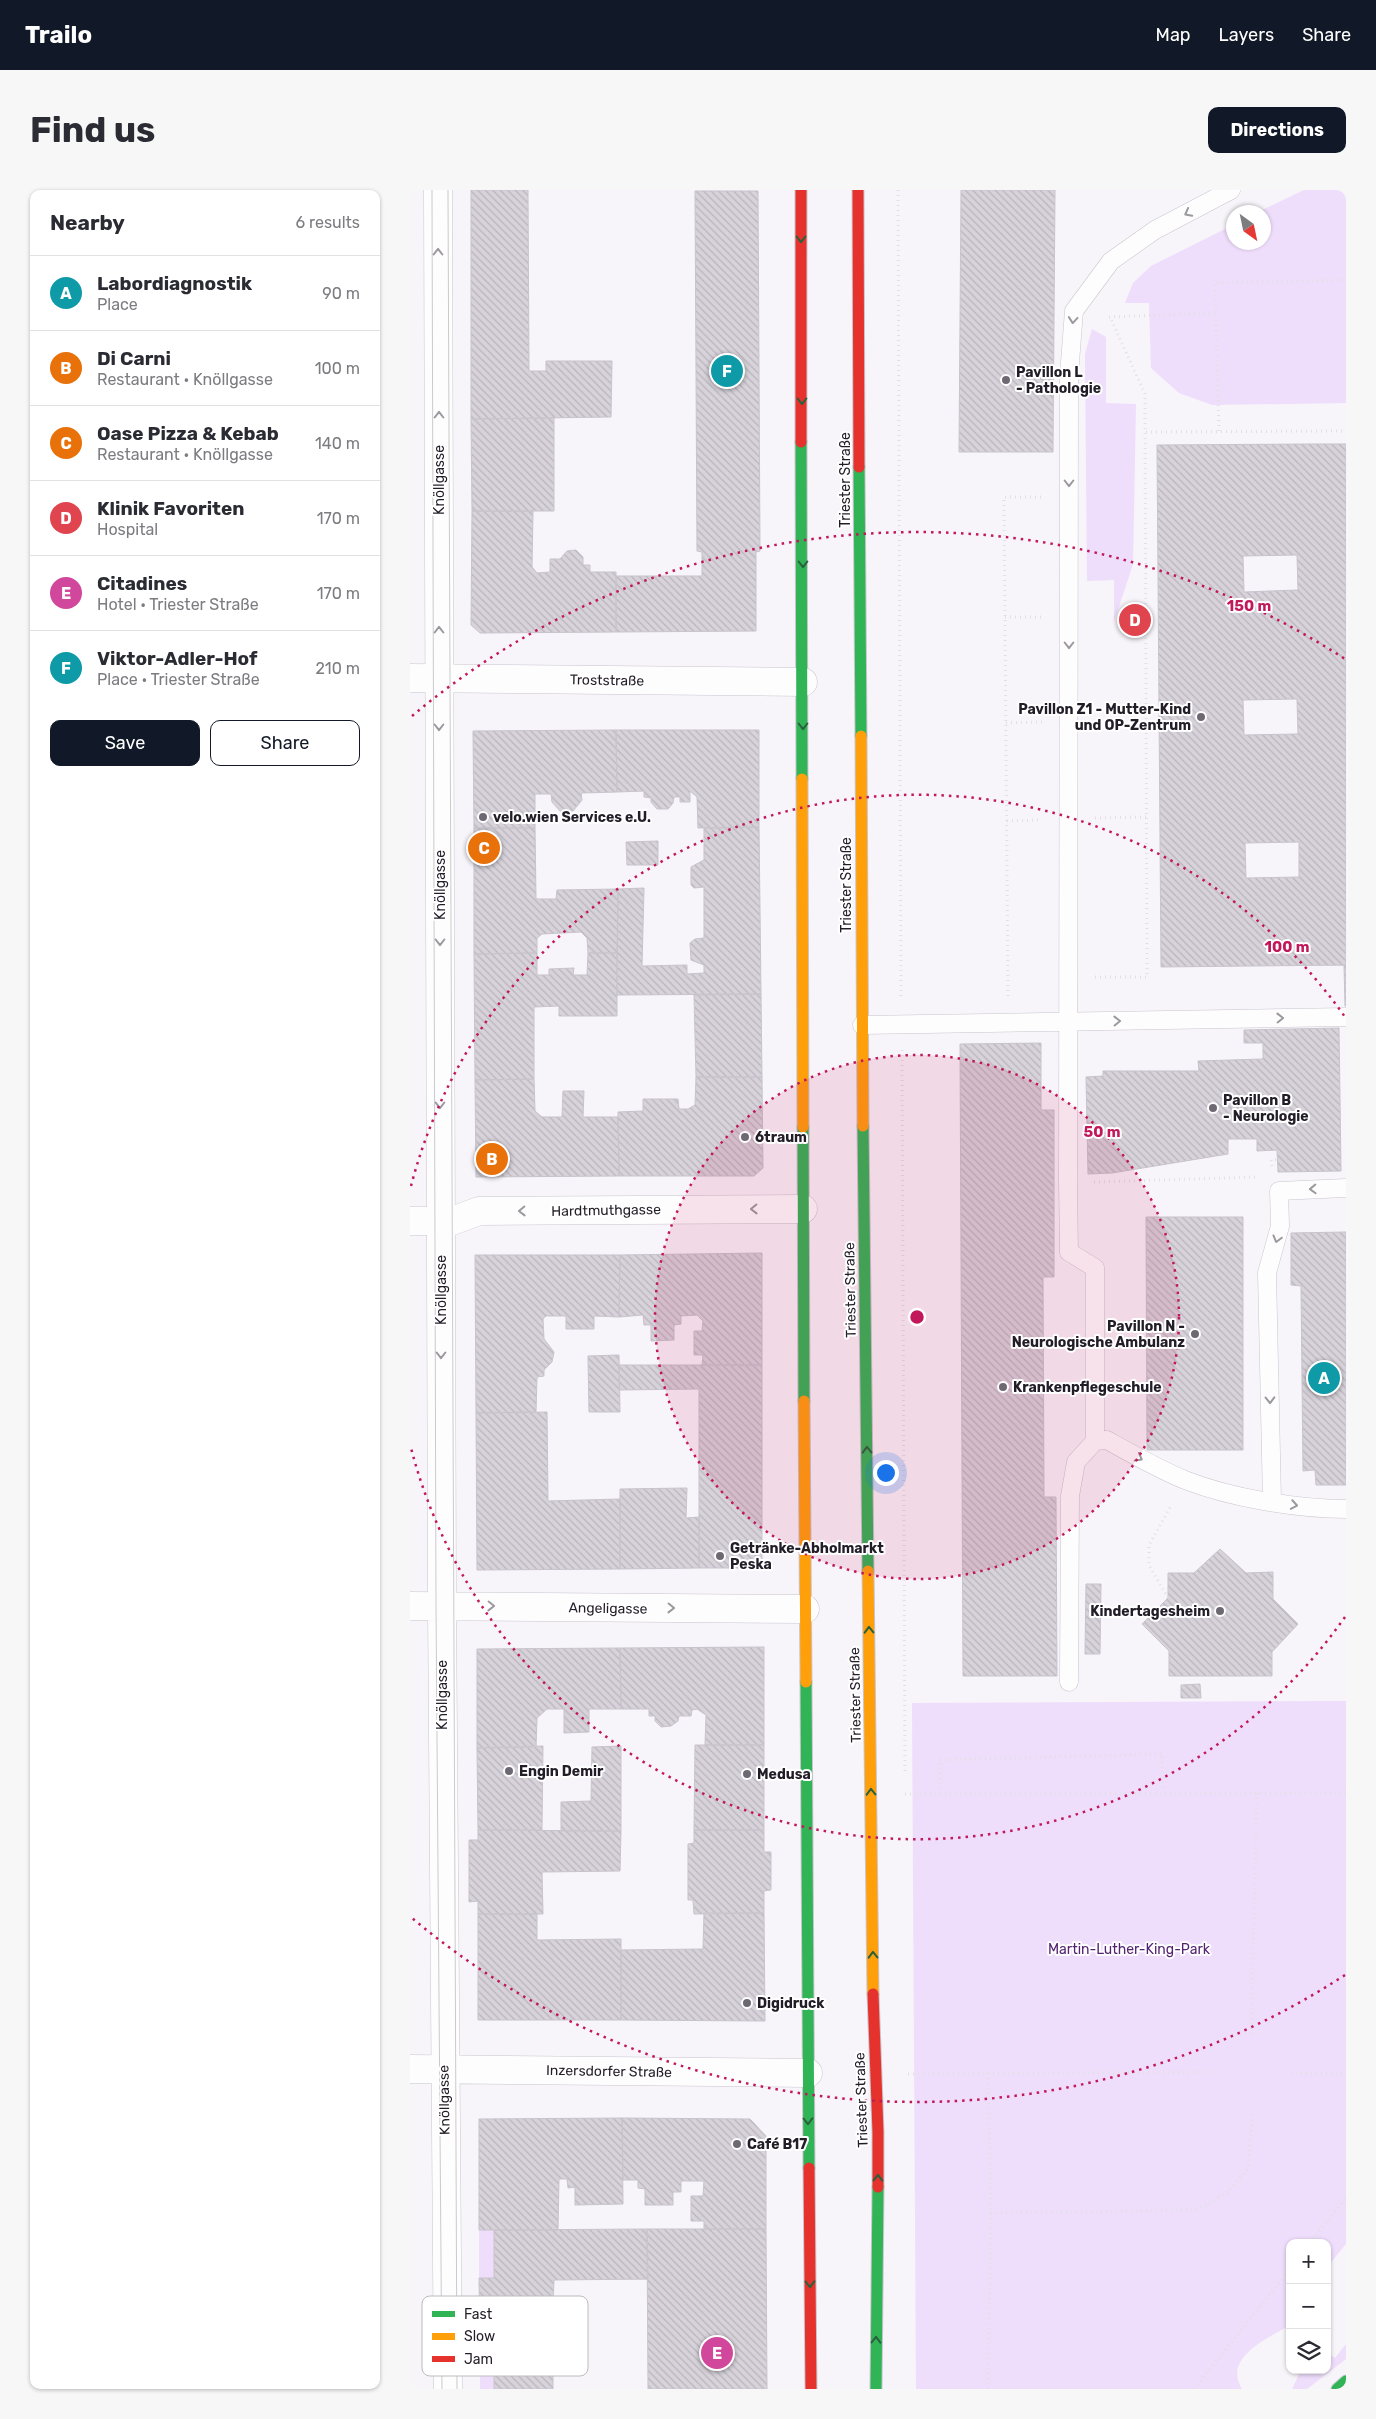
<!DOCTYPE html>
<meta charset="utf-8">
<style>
body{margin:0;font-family:Rubik,sans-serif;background:#f7f7f7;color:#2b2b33}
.controls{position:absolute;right:15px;bottom:15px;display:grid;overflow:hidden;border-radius:10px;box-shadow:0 1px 4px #0004}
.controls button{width:45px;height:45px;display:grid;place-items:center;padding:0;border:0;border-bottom:1px solid #e1e1e2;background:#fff;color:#2b2b33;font:25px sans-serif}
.compass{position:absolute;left:816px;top:15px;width:45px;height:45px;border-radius:50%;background:#fff;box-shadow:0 1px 4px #0004;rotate:147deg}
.you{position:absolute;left:475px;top:1282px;width:18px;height:18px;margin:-12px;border:4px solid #fff;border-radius:50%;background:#1a73e8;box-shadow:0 0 0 8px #1a73e833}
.badge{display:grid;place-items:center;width:32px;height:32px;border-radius:50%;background:#111827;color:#fff;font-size:16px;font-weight:700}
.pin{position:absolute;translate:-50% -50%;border:2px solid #fff;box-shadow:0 1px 5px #0006}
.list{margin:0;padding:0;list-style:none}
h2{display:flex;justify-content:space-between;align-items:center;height:65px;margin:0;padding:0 20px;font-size:21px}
h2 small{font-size:16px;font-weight:400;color:#7c7c81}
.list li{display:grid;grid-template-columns:32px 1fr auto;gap:15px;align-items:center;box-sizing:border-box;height:75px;padding:0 20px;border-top:1px solid #e1e1e2}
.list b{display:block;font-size:19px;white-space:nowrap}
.list p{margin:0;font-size:16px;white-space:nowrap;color:#7c7c81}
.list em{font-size:16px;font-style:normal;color:#7c7c81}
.actions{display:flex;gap:10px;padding:15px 20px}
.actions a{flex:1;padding:11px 0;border:1px solid #111827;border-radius:10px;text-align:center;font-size:18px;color:#111827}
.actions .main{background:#111827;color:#fff}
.icon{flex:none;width:28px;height:28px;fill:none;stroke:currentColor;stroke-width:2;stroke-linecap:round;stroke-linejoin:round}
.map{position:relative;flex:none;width:936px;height:2199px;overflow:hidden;border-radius:10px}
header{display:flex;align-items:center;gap:30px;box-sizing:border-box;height:70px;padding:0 25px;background:#111827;color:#fff}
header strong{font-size:24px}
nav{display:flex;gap:28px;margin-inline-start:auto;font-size:18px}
.intro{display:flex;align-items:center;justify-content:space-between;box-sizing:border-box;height:120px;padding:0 30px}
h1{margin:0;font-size:35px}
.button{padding:12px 22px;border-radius:10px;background:#111827;color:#fff;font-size:18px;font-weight:700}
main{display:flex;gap:30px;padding:0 30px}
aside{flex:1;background:#fff;border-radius:10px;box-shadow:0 1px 4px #0004}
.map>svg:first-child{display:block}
</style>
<header>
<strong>Trailo</strong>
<nav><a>Map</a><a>Layers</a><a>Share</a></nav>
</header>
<div class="intro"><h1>Find us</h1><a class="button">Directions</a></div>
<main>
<aside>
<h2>Nearby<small>6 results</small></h2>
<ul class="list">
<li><span class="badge" style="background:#0f9aa8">A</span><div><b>Labordiagnostik</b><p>Place</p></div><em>90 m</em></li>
<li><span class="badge" style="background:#e8710a">B</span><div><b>Di Carni</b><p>Restaurant · Knöllgasse</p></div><em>100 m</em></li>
<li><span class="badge" style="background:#e8710a">C</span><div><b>Oase Pizza &amp; Kebab</b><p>Restaurant · Knöllgasse</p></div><em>140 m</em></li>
<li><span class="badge" style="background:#e0444e">D</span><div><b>Klinik Favoriten</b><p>Hospital</p></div><em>170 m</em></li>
<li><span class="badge" style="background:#d1479c">E</span><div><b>Citadines</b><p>Hotel · Triester Straße</p></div><em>170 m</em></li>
<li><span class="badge" style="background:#0f9aa8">F</span><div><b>Viktor-Adler-Hof</b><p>Place · Triester Straße</p></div><em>210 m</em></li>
</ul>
<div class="actions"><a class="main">Save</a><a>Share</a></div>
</aside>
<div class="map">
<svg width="936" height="2199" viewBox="0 0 936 2199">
<defs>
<pattern id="building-back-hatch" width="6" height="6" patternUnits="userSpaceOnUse" patternTransform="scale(1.25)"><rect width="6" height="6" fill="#d8d3db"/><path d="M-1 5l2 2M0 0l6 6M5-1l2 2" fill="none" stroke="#b9b5bc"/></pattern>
</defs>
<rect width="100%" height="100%" fill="#f7f4fa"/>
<path fill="#eeddfb" d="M894 0H936V213L802 215 769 203 741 178 739 113H715L723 93 741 76 823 35 824 52H854V22H848Z
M682 139 696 147V213L726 214 723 374 704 432V390L677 391 675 164Z
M936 1511V2054L917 2077V2053H880V2135C859 2148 812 2167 832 2199H506L502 1513Z
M69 2040H84V2088H69Z
M936 2154V2169L897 2199H882L891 2180H917V2163L925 2168Z
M84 2183V2199H70V2184Z"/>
<path fill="url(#building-back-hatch)" stroke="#c8c3cc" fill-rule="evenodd" d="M61 0H118L119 181H136V171H202L201 227 61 229Z
M551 0H645L643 262H549Z
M285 1H348L350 361 346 362V441L206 442V386H292V362L287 361Z
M144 228V321H62L61 229Z
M900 254H936V775L751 777 747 255ZM887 365 888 400 834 402 833 366ZM887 509 888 544 834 545 833 510ZM889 652V687L836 688 835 653Z
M62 321H123L122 377 127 383 140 382V369H150L157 361 166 360 173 367V375H180V382H206V442L70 443 61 435Z
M206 540H349V637L288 638 287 607 280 601V612H270V607H264L263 613 258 619H247L241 612V608L234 607V601L207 602Z
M206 540 207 602 171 603 172 610 163 621H150L142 612 141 604H125V638H64L63 541Z
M349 637 351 804 207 805 208 699 234 698 232 776 277 775V784L294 783V775L281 770 280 753 285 749 294 748V697L284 698 281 695V677L294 670V638Z
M64 638H125L126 709H146L147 700 208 699 207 763H178L177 748 171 742 132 744 127 748V763L64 764Z
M248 651V675H217L216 652Z
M127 763V785H139V779L164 778 163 785H177L178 763H207V826H149V816L124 817V889L65 890 64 764Z
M934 775H936V816H935Z
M351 804 352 887H286L284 805Z
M929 838 931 981 868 982 867 960 847 961V949H818V964L702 983 678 984 676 887 693 886V881H789L788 871 853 869V853H834V840Z
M631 853V920H644V1087H633L634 1307H646L647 1486H553L550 854Z
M286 887H352L353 978 344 986H209L208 922 233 921V909H268L269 919H278L285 915Z
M124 889 125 921 132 927H152L153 901H174L173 927H208L209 986 66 987 65 890Z
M736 1027H833V1260H737Z
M936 1042V1295H906L905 1280 893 1281 891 1096 881 1095V1043Z
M352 1063V1175H292L293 1165H284V1141H292L293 1131 287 1125 271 1126V1134L264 1135V1150L241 1151V1135H234L233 1125 209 1127 210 1065Z
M65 1065H210L209 1127 184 1126V1139H156V1126H136L133 1129 134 1149 144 1162 142 1172 134 1180V1186L127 1187 126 1222 66 1223Z
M209 1165 210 1222H179L178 1166Z
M209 1175H352V1378H289V1199L209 1200Z
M137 1222 138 1311 210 1309V1379L67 1380 66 1223Z
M277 1298 276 1328 289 1327V1378L210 1379V1299Z
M810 1359 836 1383 863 1382V1409L888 1434 862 1462V1486H759V1461L732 1434 758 1408V1383H784Z
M676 1394H691L690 1464H675Z
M354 1457V1555H295L296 1525 287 1519 282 1520 281 1526H269L268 1531 261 1536 251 1537 245 1531V1526H239V1519H211L210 1458Z
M210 1458 211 1519H179V1542L154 1543V1519H137L127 1528 126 1557 67 1558V1459Z
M790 1494 791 1508H771V1495Z
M285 1555H354V1640H284Z
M133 1556 132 1640H68L67 1558Z
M211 1556V1641H151V1612L181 1611 182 1557Z
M68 1640 211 1641 210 1681 132 1682 133 1724H68V1711L59 1712V1650H68Z
M284 1640H354V1662H361V1700L354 1701V1723L284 1724 283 1710H278V1654L284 1653Z
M294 1723H354L355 1831 211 1830V1760L293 1759Z
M68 1724H127V1750L211 1749V1830H68Z
M212 1928 340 1929 356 1946V2039H294V2031H281V2006H293L294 1991H271V2002H263V2015H235V1999L228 1998V1990H213Z
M212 1928 213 2014 165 2015V1997L158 1998 157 1989H149L148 2040H69V1929Z
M237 2039 238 2089 144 2090 143 2114H155V2134H143V2199H84V2162H70L69 2088H84V2040Z
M237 2039H356L357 2199H238Z"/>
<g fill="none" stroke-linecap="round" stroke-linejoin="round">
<defs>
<path id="lane" d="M452 835 936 827
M685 1251 697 1250C722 1264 748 1279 775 1290 821 1308 887 1319 936 1319
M862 1311 857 1083 870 1036 869 1001 936 998
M659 1492 660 1306 666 1272 685 1251V1078L659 1062 658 993 659 185 664 121 701 71 745 40 821 0"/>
<path id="street" d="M28 0 32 1416 38 2199
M0 488 393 492
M0 1031H42L69 1021 393 1019
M0 1416 395 1419
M0 1879 398 1883"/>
<path id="fast" d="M391 252 392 589
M449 277 451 546
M453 936 458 1381
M393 937 394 1211
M396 1492 399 1978
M466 2199 468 1997
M927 2199 936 2191"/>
<path id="slow" d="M451 546 453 936
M392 589 393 937
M394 1211 396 1492
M458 1381 463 1804"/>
<path id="jam" d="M391 0V252
M448 0 449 277
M463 1804 468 1942V1997
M399 1978 401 2199"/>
</defs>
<use href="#lane" stroke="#c9c5cd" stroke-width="19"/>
<use href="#street" stroke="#c9c5cd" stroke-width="29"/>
<use href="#fast" stroke="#c9c5cd" stroke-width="13"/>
<use href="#slow" stroke="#c9c5cd" stroke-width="13"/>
<use href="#jam" stroke="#c9c5cd" stroke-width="13"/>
<path stroke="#e2e0e2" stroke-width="3" stroke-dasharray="1 4" stroke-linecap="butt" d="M488 0 491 808
M699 127 806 123
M809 241 805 93 936 90
M736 242 936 241
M595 427H632
M596 533 633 532
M685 628 736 627
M597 631 631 630
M685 787H737L735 204 700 127
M598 806 594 307H632
M492 860 495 1583
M862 976 861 970H868
M684 992 847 987
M758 1408 739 1375V1355L762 1314
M495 1604 936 1603
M531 1604 529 1570 752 1564 753 1602
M841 1844 847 1603
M881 1883 936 1884
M498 1884 803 1882
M581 2023 783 2020 800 2013 819 2001 838 1978 843 1922
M900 2053 936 2008
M578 2199 581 2023 578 1883
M784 2199 880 2079"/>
<use href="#lane" stroke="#fefdfe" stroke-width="18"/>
<use href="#street" stroke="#fefdfe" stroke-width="28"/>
<use href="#fast" stroke="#30b455" stroke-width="11"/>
<use href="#slow" stroke="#ff9f0a" stroke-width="11"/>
<use href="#jam" stroke="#e5322d" stroke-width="11"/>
<path stroke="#cac9cb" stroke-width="1" d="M22 0 26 1416 32 2199
M38 0 47 2199"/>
</g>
<defs><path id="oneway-chevron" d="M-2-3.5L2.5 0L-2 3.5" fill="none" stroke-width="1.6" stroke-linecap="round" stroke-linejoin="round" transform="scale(1.25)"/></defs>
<g stroke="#9b989e">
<use href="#oneway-chevron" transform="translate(778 23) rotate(152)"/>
<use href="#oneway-chevron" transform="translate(28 62) rotate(-90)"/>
<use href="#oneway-chevron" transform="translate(663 130) rotate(95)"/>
<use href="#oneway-chevron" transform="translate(29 225) rotate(-90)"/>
<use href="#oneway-chevron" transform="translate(659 293) rotate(90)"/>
<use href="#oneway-chevron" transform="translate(29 440) rotate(-90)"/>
<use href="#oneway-chevron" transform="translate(659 455) rotate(90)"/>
<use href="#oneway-chevron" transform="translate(29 537) rotate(90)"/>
<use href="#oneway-chevron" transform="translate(30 752) rotate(90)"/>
<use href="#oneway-chevron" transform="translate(870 828) rotate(-1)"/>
<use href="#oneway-chevron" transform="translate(707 831) rotate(-1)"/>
<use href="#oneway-chevron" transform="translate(30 915) rotate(90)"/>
<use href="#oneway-chevron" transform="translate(903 999) rotate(178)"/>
<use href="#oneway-chevron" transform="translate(344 1019) rotate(179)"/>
<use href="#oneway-chevron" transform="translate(112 1021) rotate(179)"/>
<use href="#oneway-chevron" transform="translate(867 1049) rotate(105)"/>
<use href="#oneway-chevron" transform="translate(31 1165) rotate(90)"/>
<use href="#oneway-chevron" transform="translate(860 1210) rotate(89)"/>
<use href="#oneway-chevron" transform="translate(729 1268) rotate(29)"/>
<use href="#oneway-chevron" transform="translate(884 1315) rotate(10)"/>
<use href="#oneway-chevron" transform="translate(81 1416) rotate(1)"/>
<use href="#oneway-chevron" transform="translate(261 1418) rotate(1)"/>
</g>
<g stroke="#29613c">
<use href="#oneway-chevron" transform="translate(391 49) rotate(90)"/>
<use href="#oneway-chevron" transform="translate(392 211) rotate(90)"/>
<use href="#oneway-chevron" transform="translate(393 374) rotate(90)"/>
<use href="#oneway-chevron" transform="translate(393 536) rotate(90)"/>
<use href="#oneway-chevron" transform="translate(457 1260) rotate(-91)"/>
<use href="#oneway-chevron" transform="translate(459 1440) rotate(-91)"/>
<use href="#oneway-chevron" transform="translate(461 1602) rotate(-91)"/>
<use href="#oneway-chevron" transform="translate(463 1765) rotate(-91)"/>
<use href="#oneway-chevron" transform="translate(398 1931) rotate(89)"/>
<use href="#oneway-chevron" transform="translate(468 1988) rotate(-89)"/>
<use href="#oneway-chevron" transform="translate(400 2094) rotate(89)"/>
<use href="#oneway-chevron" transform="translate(466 2150) rotate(-89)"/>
</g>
<circle cx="507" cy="1127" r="262" fill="#c2185b" fill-opacity=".12"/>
<g fill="none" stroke="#c2185b" stroke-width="2.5" stroke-dasharray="2.5 5">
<circle cx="507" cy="1127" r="262"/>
<path d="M935 1427A523 523 0 0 1 1 1258M1 996A523 523 0 0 1 935 827"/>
<path d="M935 1785A785 785 0 0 1 2 1728M2 526A785 785 0 0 1 935 469"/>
</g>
<g fill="#6d6872" stroke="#fff" stroke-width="2">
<circle cx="596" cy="190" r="5"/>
<circle cx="791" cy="527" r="5"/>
<circle cx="73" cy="627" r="5"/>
<circle cx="803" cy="918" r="5"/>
<circle cx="335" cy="947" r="5"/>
<circle cx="785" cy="1144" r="5"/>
<circle cx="593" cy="1197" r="5"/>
<circle cx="310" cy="1366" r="5"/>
<circle cx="810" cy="1421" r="5"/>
<circle cx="99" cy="1581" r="5"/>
<circle cx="337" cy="1584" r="5"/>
<circle cx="337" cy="1813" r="5"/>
<circle cx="327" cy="1954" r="5"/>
</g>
<g text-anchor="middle" stroke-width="4" stroke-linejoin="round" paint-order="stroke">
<g font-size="14" font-weight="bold" fill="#231d28" stroke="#fff" text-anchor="start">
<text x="606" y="187">Pavillon L<tspan x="606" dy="16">- Pathologie</tspan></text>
<text x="781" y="524" text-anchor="end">Pavillon Z1 - Mutter-Kind<tspan x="781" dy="16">und OP-Zentrum</tspan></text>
<text x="83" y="632">velo.wien Services e.U.</text>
<text x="813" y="915">Pavillon B<tspan x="813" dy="16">- Neurologie</tspan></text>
<text x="345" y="952">6traum</text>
<text x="775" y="1141" text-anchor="end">Pavillon N -<tspan x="775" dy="16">Neurologische Ambulanz</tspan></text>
<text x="603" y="1202">Krankenpflegeschule</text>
<text x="320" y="1363">Getränke-Abholmarkt<tspan x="320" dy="16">Peska</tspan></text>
<text x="800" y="1426" text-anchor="end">Kindertagesheim</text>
<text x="109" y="1586">Engin Demir</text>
<text x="347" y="1589">Medusa</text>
<text x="347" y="1818">Digidruck</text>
<text x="337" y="1959">Café B17</text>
</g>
<g font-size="14" fill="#231d28" stroke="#fff">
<text transform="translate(29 290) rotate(-90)" y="5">Knöllgasse</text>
<text transform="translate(435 290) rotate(-90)" y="5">Triester Straße</text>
<text transform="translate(197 490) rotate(1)" y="5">Troststraße</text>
<text transform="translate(30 695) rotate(-90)" y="5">Knöllgasse</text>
<text transform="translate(436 695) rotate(-90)" y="5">Triester Straße</text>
<text transform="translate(196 1020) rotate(-1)" y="5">Hardtmuthgasse</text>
<text transform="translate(31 1100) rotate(-90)" y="5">Knöllgasse</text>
<text transform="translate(440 1100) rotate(-91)" y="5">Triester Straße</text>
<text transform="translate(198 1418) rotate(1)" y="5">Angeligasse</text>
<text transform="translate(32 1505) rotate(-90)" y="5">Knöllgasse</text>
<text transform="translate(445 1505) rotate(-91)" y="5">Triester Straße</text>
<text transform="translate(199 1881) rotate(1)" y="5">Inzersdorfer Straße</text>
<text transform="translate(34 1910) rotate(-91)" y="5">Knöllgasse</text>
<text transform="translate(451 1910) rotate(-92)" y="5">Triester Straße</text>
</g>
<g font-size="14" fill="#542471" stroke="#fff">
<text x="719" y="1764">Martin-Luther-King-Park</text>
</g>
</g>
<rect x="12" y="2106" width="166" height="80" rx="8" fill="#fff" stroke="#bdbbbe" stroke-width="1"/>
<rect x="22" y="2121" width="23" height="6" fill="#30b455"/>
<rect x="22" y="2143" width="23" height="7" fill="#ff9f0a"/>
<rect x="22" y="2166" width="23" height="6" fill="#e5322d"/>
<g font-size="14" fill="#231d28">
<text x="54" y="2129">Fast</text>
<text x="54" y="2151">Slow</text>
<text x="54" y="2174">Jam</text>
</g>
<circle cx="507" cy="1127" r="8" fill="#c2185b" stroke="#fff" stroke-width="2.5"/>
<g font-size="15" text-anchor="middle" font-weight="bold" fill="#c2185b" stroke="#fff" stroke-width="4" stroke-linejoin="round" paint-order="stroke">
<text x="839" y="421">150 m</text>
<text x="877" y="762">100 m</text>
<text x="692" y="947">50 m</text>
</g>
</svg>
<div class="controls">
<button>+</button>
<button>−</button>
<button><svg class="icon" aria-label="layers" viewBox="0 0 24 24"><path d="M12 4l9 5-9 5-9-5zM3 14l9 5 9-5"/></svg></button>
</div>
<svg class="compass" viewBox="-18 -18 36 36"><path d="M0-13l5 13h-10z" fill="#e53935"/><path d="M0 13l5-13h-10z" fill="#7c7c81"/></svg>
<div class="you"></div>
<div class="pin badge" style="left:914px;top:1188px;background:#0f9aa8">A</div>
<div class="pin badge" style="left:82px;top:969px;background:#e8710a">B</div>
<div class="pin badge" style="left:74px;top:658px;background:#e8710a">C</div>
<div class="pin badge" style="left:725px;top:430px;background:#e0444e">D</div>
<div class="pin badge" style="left:307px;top:2163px;background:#d1479c">E</div>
<div class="pin badge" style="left:317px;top:181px;background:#0f9aa8">F</div>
</div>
</main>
